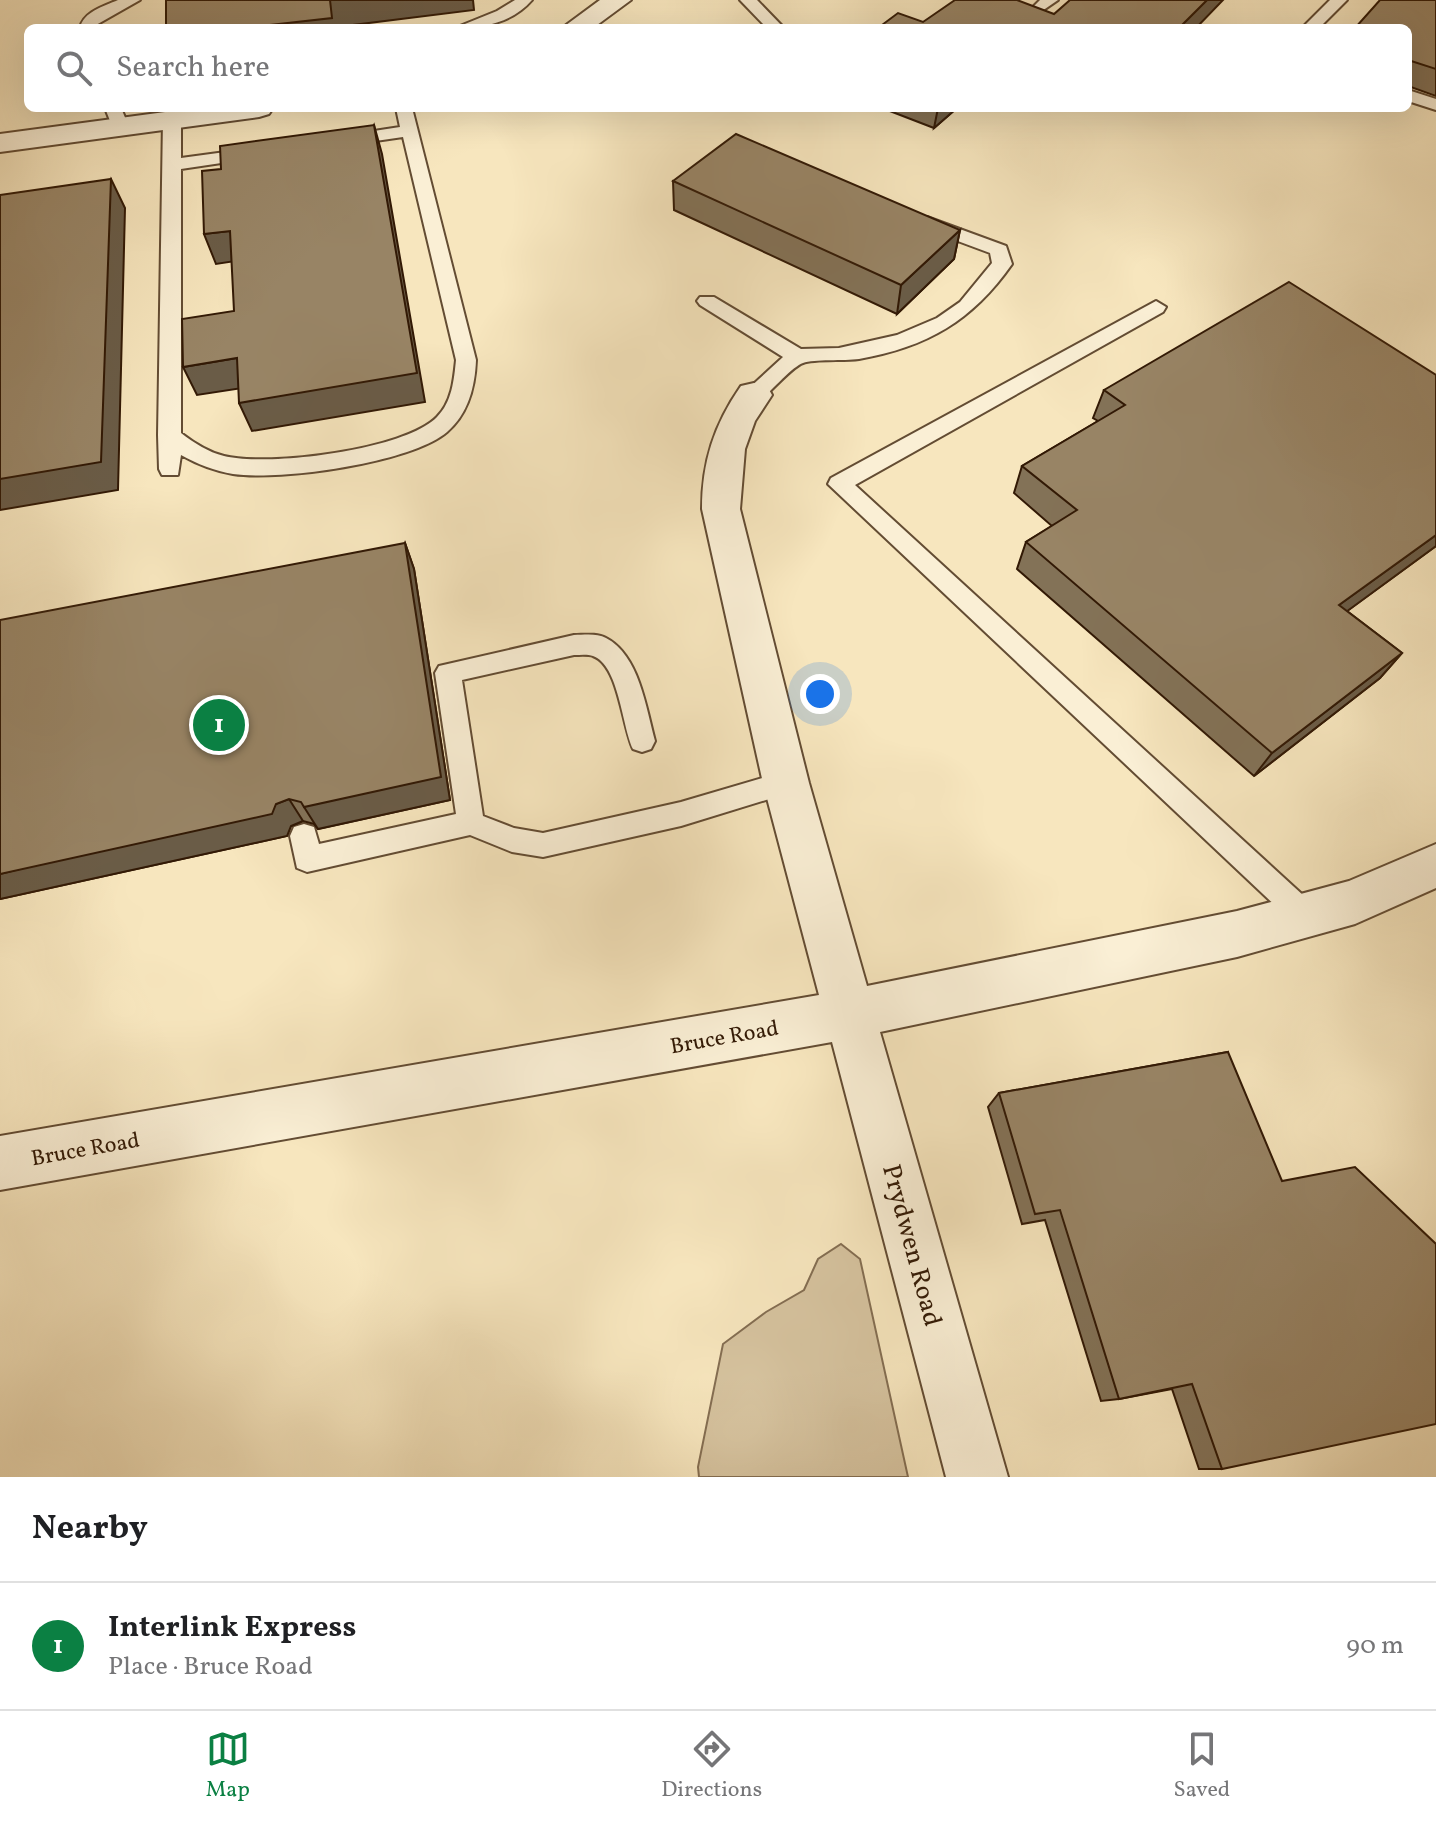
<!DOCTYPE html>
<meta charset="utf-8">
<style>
body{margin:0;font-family:Vollkorn,serif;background:#f6f6f6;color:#202124}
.you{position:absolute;left:820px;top:694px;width:28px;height:28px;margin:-20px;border:6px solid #fff;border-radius:50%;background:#1a73e8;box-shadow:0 0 0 12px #1a73e833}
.badge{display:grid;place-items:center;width:52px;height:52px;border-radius:50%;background:#0b8043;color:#fff;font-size:26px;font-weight:700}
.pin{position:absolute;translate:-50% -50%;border:4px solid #fff;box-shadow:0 2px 8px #0006}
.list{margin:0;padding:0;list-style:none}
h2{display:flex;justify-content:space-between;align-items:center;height:104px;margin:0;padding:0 32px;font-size:34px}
h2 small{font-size:26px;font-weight:400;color:#757577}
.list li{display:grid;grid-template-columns:52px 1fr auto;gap:24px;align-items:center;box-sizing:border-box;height:128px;padding:0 32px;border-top:2px solid #e0e0e0}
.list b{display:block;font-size:30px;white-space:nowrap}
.list p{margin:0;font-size:26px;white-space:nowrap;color:#757577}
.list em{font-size:26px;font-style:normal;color:#757577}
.icon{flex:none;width:44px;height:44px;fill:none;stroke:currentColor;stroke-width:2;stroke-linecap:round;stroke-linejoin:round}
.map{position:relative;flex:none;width:1436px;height:1477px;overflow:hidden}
.search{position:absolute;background:#fff;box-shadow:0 8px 32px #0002;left:24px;right:24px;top:24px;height:88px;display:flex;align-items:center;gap:20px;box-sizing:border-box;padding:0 28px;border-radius:12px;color:#757577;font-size:30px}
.sheet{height:232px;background:#fff}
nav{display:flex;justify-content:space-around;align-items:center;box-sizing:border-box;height:112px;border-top:2px solid #e0e0e0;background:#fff;font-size:22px;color:#757577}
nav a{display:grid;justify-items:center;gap:4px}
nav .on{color:#0b8043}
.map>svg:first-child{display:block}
</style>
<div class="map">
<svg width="1436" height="1477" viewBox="0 0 1436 1477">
<rect width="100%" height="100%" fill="#f7e6be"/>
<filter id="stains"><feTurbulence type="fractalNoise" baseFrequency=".0025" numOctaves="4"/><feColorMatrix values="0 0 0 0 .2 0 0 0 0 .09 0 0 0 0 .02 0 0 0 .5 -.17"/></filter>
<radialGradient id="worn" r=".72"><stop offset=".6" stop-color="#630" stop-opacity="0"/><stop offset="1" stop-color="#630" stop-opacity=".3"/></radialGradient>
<path fill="#d6c39f" stroke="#846e52" stroke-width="2" d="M841 1244 860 1259 908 1477H699L698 1467 723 1344 766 1312 804 1290 818 1259Z"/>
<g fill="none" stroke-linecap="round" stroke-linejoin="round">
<defs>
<path id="service" d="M118 0H140L96 25V28H80C83 12 104 6 118 0Z
M515 0H532C512 23 483 28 455 28L497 11Z
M740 0H757L784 28H767Z
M1040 0H1058L1042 11 1034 6Z
M1330 0H1347L1319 28H1302Z
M1408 90 1436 99V110L1408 101Z
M105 108H121L129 127 126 131H114Z
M396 108H412L476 360C475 387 468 414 447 432 411 463 280 481 233 474 215 471 197 464 181 455L178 475H162L159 469 158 435 163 120 172 115 181 120V158L255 148 264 153 255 158 181 169V433C194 443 208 452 224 456 268 467 405 450 437 417 452 402 454 380 456 360L403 137 341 146 332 141 341 136 400 127Z
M927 217 1006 246 1012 264C972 321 927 347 859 359 844 361 814 359 803 363 793 366 770 392 761 400H747L743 395 747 390 783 357 700 305 697 301 700 297H714L801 349 839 348 897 335 937 318 960 302 992 263 990 253 920 227 918 223 920 219Z
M1156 301 1166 307 1163 312 855 485 1316 907 1320 916 1316 925 1306 929 1296 925 828 484 831 478Z
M574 635C584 635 597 633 606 638 639 655 646 708 655 741L651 749 642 752 633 749C622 726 619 665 593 656 588 654 580 655 574 655L462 680 483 816 514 828 543 833 681 802 786 771 795 775 799 783 795 791 681 826 543 857 512 852 470 835 307 872 297 868 290 836 294 827 304 824 314 827 319 844 456 814 435 673 439 666Z"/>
<path id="minor" d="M754 383 767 386 772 395 755 421 745 449 740 509 809 783 867 986 1237 911 1349 881 1436 844V888L1355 924 1237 957 880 1032 1008 1477H946L832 1042 0 1190V1136L819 995 763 783 702 509C702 462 714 425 741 386Z"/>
<path id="tertiary" d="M600 0H631L593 28H562Z
M195 108H273L269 114 259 117 0 152V134Z"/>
</defs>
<use href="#service" stroke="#634c33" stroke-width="4"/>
<use href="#minor" stroke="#634c33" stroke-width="4"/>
<use href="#tertiary" stroke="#634c33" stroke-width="4"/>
<use href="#service" fill="#faefd5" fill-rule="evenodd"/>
<use href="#minor" fill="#faefd5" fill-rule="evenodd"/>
<use href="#tertiary" fill="#faefd5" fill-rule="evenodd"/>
</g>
<path fill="#837257" stroke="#321905" stroke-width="2" d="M1436 0V96L1408 86V28Z
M882 108H957L934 128Z
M673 181 960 230 954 259 897 314 674 210Z
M1436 375V546L1347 611 1402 653 1380 678 1254 776 1017 569 1026 542 1052 526 1014 493 1022 466 1098 421 1093 418 1104 390Z
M405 543 414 569 450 800 318 829 314 824 303 821 291 826 287 836 0 899Z
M1228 1052 1222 1469H1199L1172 1389 1119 1399 1101 1401 1045 1220 1022 1224 988 1107 999 1093Z"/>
<path fill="#6a5c47" stroke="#321905" stroke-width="2" d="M330 0H473L474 10 337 27V28H244Z
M1207 0H1223L1196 28H1179Z
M938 108H957L934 128Z
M374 125 382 154 425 402 252 431 239 403Z
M111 179 125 208 118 490 0 510V479Z
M960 230 954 259 897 314 901 285Z
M230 231 242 260 216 264 204 234Z
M237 358 249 387 197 395 183 367Z
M1436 535V546L1320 631 1339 605Z
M405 543 414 569 450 800 318 829 304 807Z
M1402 653 1380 678 1254 776 1272 753Z
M289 799 303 821 291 826 287 836 0 899V874L276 804Z"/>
<path fill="#988465" stroke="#321905" stroke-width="2" d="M166 0H330L332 18 244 28H166Z
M955 0H1017L1054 14 1070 0H1207L1179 28H878L898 13 923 22Z
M1380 0H1436V69L1408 60V28H1355Z
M374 125 417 373 239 403 237 358 183 367 182 319 234 311 230 231 204 234 202 171 221 169 220 146Z
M736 134 960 230 901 285 673 181Z
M111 179 101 462 0 479V195Z
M1289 282 1436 375V535L1339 605 1402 653 1272 753 1026 542 1077 510 1022 466 1125 405 1104 390Z
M405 543 441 777 304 807 301 802 289 799 276 804 272 814 0 874V620Z
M1228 1052 1282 1181 1355 1167 1436 1244V1424L1222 1469 1192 1384 1119 1399 1060 1210 1035 1214 999 1093Z"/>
<g text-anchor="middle" stroke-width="6" stroke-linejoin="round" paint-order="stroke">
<g font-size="22" fill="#321905" stroke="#faefd5">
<text transform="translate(724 1036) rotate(-10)" y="8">Bruce Road</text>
<text transform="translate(85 1148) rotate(-10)" y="8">Bruce Road</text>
</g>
<g font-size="26" fill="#321905" stroke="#faefd5">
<text transform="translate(913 1245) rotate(75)" y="9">Prydwen Road</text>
</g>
</g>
<rect width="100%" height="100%" filter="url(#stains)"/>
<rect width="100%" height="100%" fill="url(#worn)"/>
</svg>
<div class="you"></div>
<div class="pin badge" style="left:219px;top:725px">1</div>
<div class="search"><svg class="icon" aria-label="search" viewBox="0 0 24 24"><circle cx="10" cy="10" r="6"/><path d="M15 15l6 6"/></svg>Search here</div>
</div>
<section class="sheet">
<h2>Nearby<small></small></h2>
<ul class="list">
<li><span class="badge">1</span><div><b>Interlink Express</b><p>Place · Bruce Road</p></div><em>90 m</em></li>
</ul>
</section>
<nav>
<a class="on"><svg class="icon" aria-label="map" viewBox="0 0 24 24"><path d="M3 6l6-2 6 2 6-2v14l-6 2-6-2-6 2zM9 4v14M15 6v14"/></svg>Map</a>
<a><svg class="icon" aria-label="directions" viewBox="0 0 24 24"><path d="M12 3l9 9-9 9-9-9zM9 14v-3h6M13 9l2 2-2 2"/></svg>Directions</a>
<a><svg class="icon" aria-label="saved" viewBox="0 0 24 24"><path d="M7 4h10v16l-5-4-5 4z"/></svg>Saved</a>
</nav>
